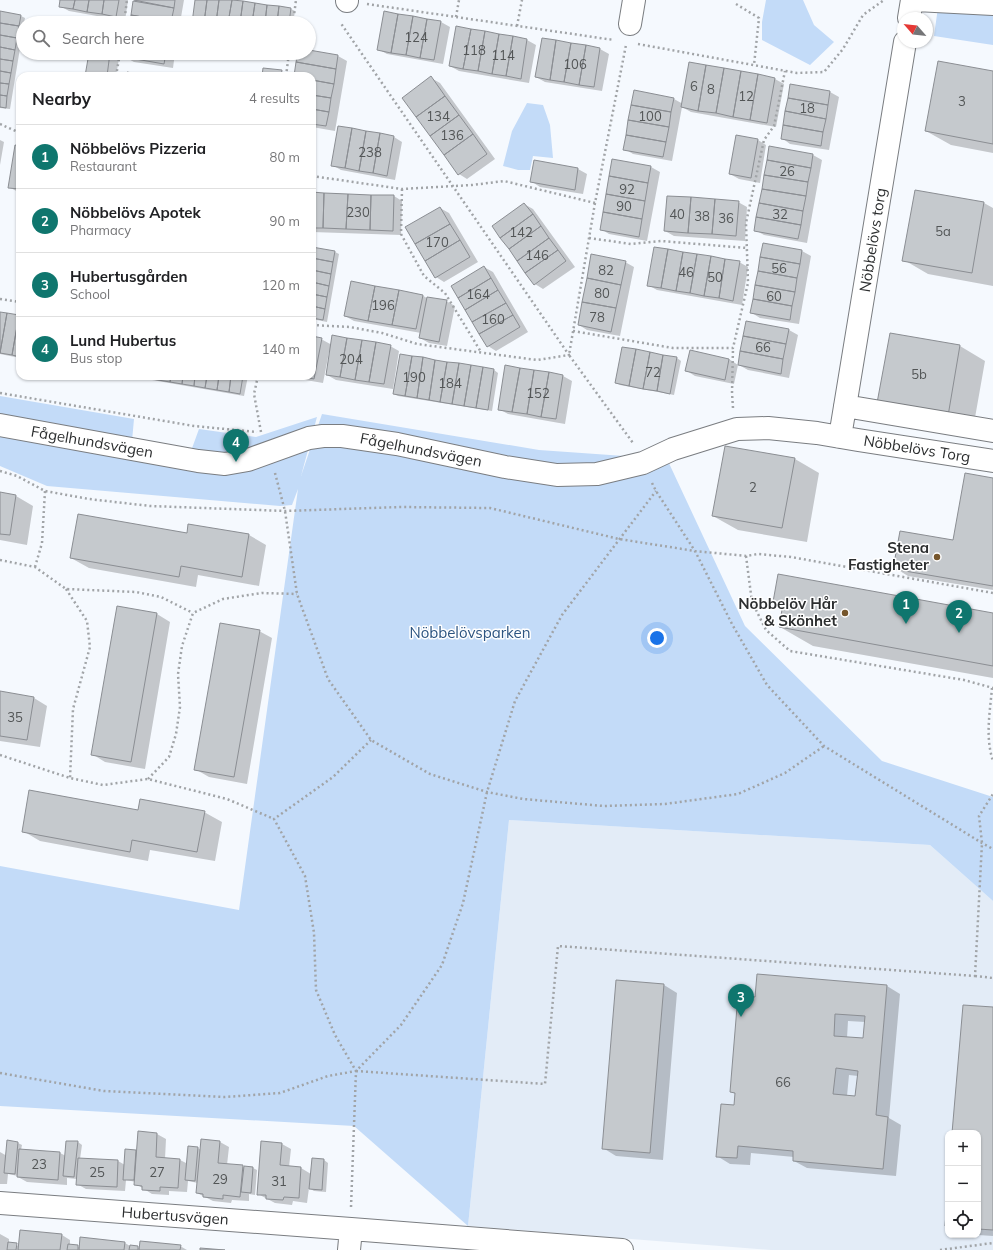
<!DOCTYPE html>
<meta charset="utf-8">
<style>
body{margin:0;font-family:Mulish,sans-serif;background:#f6f6f6;color:#202124}
.controls{position:absolute;right:12px;bottom:12px;display:grid;overflow:hidden;border-radius:8px;box-shadow:0 1px 3px #0004}
.controls button{width:36px;height:36px;display:grid;place-items:center;padding:0;border:0;border-bottom:1px solid #e0e0e0;background:#fff;color:#202124;font:20px sans-serif}
.compass{position:absolute;left:897px;top:12px;width:36px;height:36px;border-radius:50%;background:#fff;box-shadow:0 1px 3px #0004;rotate:298deg}
.you{position:absolute;left:657px;top:638px;width:14px;height:14px;margin:-10px;border:3px solid #fff;border-radius:50%;background:#1a73e8;box-shadow:0 0 0 6px #1a73e833}
.badge{display:grid;place-items:center;width:26px;height:26px;border-radius:50%;background:#0f766e;color:#fff;font-size:13px;font-weight:700}
.pin{position:absolute;translate:-50% -33px;filter:drop-shadow(0 1px 2px #0008)}
.pin::after{content:'';position:absolute;top:21px;width:14px;height:12px;background:inherit;clip-path:polygon(0 0,100% 0,50% 100%)}
.list{margin:0;padding:0;list-style:none}
h2{display:flex;justify-content:space-between;align-items:center;height:52px;margin:0;padding:0 16px;font-size:17px}
h2 small{font-size:13px;font-weight:400;color:#757577}
.list li{display:grid;grid-template-columns:26px 1fr auto;gap:12px;align-items:center;box-sizing:border-box;height:64px;padding:0 16px;border-top:1px solid #e0e0e0}
.list b{display:block;font-size:15px;white-space:nowrap}
.list p{margin:0;font-size:13px;white-space:nowrap;color:#757577}
.list em{font-size:13px;font-style:normal;color:#757577}
.icon{flex:none;width:22px;height:22px;fill:none;stroke:currentColor;stroke-width:2;stroke-linecap:round;stroke-linejoin:round}
.map{position:relative;flex:none;width:993px;height:1250px;overflow:hidden}
.search{position:absolute;background:#fff;box-shadow:0 1px 3px #0004;left:16px;top:16px;width:300px;height:44px;display:flex;align-items:center;gap:10px;box-sizing:border-box;padding:0 14px;border-radius:22px;color:#757577;font-size:15px}
.panel{position:absolute;background:#fff;box-shadow:0 1px 3px #0004;left:16px;top:72px;width:300px;height:308px;border-radius:12px}
.map>svg:first-child{display:block}
</style>
<div class="map">
<svg width="993" height="1250" viewBox="0 0 993 1250">
<rect width="100%" height="100%" fill="#f5f9fe"/>
<path fill="#e3ecf7" fill-rule="evenodd" d="M509 820 930 845 993 901V1250H771L468 1226ZM948 1133H978V1235H948Z"/>
<path fill="#c3dbf8" d="M766 0H803L814 25 834 42 810 65 762 40V22Z
M939 0H993V45L934 36Z
M527 103 543 105 550 125 553 158 533 156 530 170H518L503 166 512 131Z
M0 396 134 419 132 441 191 451 199 429 256 437 317 417 301 476 322 414 539 450 667 459 745 626 882 761 993 797V901L930 845 509 820 468 1226 354 1126 0 1106V866L239 910 298 489 292 505 280 506 47 486 0 466Z"/>
<path fill="#0003" fill-rule="evenodd" d="M58 0H128L125 21 69 11 60 6 61 1Z
M135 0H184L180 23H131Z
M196 0H230L291 9 295 11 293 23H193Z
M0 12 21 16 25 18 24 23H23V30L10 109 0 108Z
M384 12 441 22 450 27 443 64 387 54 378 49Z
M457 28 527 40 536 45 529 83 459 71 450 66Z
M542 39 600 49 609 54 602 91 545 82 536 77Z
M309 51 338 56 347 61 335 131 312 127V76H295L299 53H309Z
M90 53H120L116 76H87Z
M126 53H175L173 68 134 62 125 57Z
M690 63 775 79 784 84 776 127 691 112 682 107 672 161 633 154 625 149 674 99 683 104Z
M281 71 290 76H263Z
M993 72V153L951 145 926 131Z
M431 78 440 83 495 159 467 179 459 174Z
M791 85 830 92 839 97 829 150 790 144 782 138Z
M394 137 402 142 395 180 341 170 332 165Z
M0 140 4 142 0 165Z
M758 140 766 145 760 183 739 179 730 174Z
M20 147V193L9 187Z
M770 147 813 155 822 160 807 243 764 235 755 230Z
M613 160 651 167 660 172 647 241 609 234 601 229Z
M535 161 578 169 587 174 583 194 540 187 531 181Z
M916 191 984 203 993 208V286L928 274 904 260Z
M312 194 394 196 402 201 401 235 312 232Z
M738 202 747 207 745 241 674 236 665 231Z
M524 204 533 209 575 267 543 289 535 284Z
M440 208 449 213 478 262 444 282 436 277Z
M764 245 802 251 811 256 799 324 760 318 752 313Z
M312 248 335 252 339 254 327 322 312 319Z
M625 262 634 267 620 336 587 330 579 325Z
M739 262 748 267 742 305 657 290 648 285Z
M484 267 493 272 528 332 496 351 488 346Z
M422 295 428 299 446 301 455 306 447 346 429 343 420 338 421 333 354 321 345 316Z
M0 313 20 317V358L0 354Z
M747 322 789 330 798 335 789 378 748 370 739 365Z
M891 334 960 346 985 361 973 429 903 417Z
M312 337 321 339 332 345 390 346 399 351 393 389 336 380 327 375 331 352H329L323 383 282 376H312Z
M623 348 677 358 681 361 674 395 620 385 616 383Z
M401 355 494 370 498 373 492 411 398 396 394 394Z
M729 359 738 365 734 384 695 376 687 371Z
M506 366 563 376 572 381 565 424 508 414 499 409Z
M148 376H248L244 396 152 380 148 378Z
M795 459 819 473 807 542 738 530 713 516Z
M993 479V590L908 576 895 568 954 541Z
M0 493 16 496 33 506 27 545 0 540Z
M188 534 249 535 266 545 259 586 198 575 196 587 89 568 71 558Z
M774 602 993 614V678L813 646 780 627 783 607Z
M118 607 157 614 170 622 145 769 105 762 92 754Z
M259 631 272 638 247 784 209 777 195 769Z
M0 692 34 698 47 706 40 747 0 741Z
M138 811 204 812 222 822 215 861 150 850 148 861 40 841 23 831Z
M758 975 887 986 900 994 889 1118 901 1125 896 1176 807 1168 794 1161V1157L751 1153 750 1165 730 1164 717 1156 735 1106 736 1094 731 1092 755 998ZM848 1021 865 1022 864 1039 847 1038ZM849 1075 858 1076 856 1097 847 1096Z
M664 985 677 993 663 1160 616 1156 603 1148Z
M993 1008V1236L978 1235V1133H953Z
M139 1132 157 1134 166 1139 165 1159 180 1160 188 1164 189 1147 198 1148 201 1150 202 1141 220 1142 229 1147 227 1165 253 1168 257 1170 255 1195 249 1194V1201L232 1200 231 1203 213 1201 197 1193 198 1183 188 1181 187 1192 169 1191V1195L152 1194 136 1184V1182L126 1180 125 1191 86 1189 77 1184V1179L67 1178V1185L27 1182 18 1177V1176L8 1174 7 1184H0V1152L7 1156 18 1143 22 1145 21 1150 60 1153 66 1156 78 1142 82 1145 80 1159 118 1161 125 1165 136 1151 138 1152Z
M262 1142 282 1144 291 1149 289 1167 301 1168 311 1174 313 1160H324L328 1163 326 1192 314 1191 309 1188 307 1203 293 1201 292 1205 275 1203 258 1194Z
M0 1234 9 1239V1243L19 1246 62 1235 70 1240V1245L80 1247 81 1238 125 1243 130 1246 141 1248 180 1246 187 1250H0Z"/>
<path fill="#c5c9cd" stroke="#8b8e93" fill-rule="evenodd" d="M60 0H75L73 9 59 7Z
M75 0H89L87 12 73 9Z
M89 0H104L102 14 87 12Z
M104 0H119L116 17 102 14Z
M134 0H175L174 8Z
M195 0H207L204 23H192Z
M207 0H219L216 23H204Z
M219 0H232L228 23H216Z
M232 0 243 1 240 23H228Z
M133 1 174 8 171 22 131 15Z
M243 1 255 3 252 23H240Z
M255 3 267 5 265 23H252Z
M267 5 279 6 277 23H265Z
M279 6 291 8 289 23H277Z
M0 11 21 15 19 26 0 23Z
M384 11 398 14 391 53 377 50Z
M398 14 413 16 406 55 391 53Z
M131 15 171 22V23H130Z
M413 16 427 19 420 58 406 55Z
M427 19 441 21 434 60 420 58Z
M0 23 19 26 17 38 0 35Z
M456 26 471 29 463 69 449 66Z
M471 29 485 31 478 71 463 69Z
M485 31 499 34 492 74 478 71Z
M499 34 513 36 506 76 492 74Z
M0 35 17 38 15 50 0 47Z
M513 36 527 39 521 79 506 76Z
M542 38 556 40 550 80 535 77Z
M556 40 571 43 564 82 550 80Z
M571 43 586 45 579 85 564 82Z
M586 45 600 48 594 87 579 85Z
M0 47 15 50 13 61 0 59Z
M309 50 338 55 336 69 296 62 298 53H309Z
M89 53H110L107 76H85Z
M125 53H166L164 64 124 57Z
M0 59 13 61 11 73 0 71Z
M938 61 993 71V144L925 131Z
M296 62 336 69 334 84 312 80V76H294Z
M689 62 706 65 698 111 681 107Z
M706 65 724 68 716 113 698 111Z
M263 68 282 70 281 76H262Z
M724 68 741 71 733 117 716 113Z
M0 71 11 73 9 84 0 83Z
M741 71 758 74 750 120 733 117Z
M127 72 148 76H126Z
M758 74 775 78 767 123 750 120Z
M431 76 445 96 416 117 402 98Z
M312 80 334 84 331 98 312 95Z
M0 83 9 84 7 96 0 95Z
M790 84 830 91 828 105 788 98Z
M634 90 674 98 671 112 631 105Z
M0 95 7 96 6 108 0 107Z
M312 95 331 98 329 112 312 109Z
M445 96 459 115 430 136 416 117Z
M788 98 828 105 826 119 785 111Z
M631 105 671 112 669 127 628 120Z
M312 109 329 112 326 126 312 124Z
M785 111 826 119 823 132 783 125Z
M459 115 473 134 444 155 430 136Z
M628 120 669 127 666 142 626 135Z
M783 125 823 132 821 146 781 139Z
M338 126 352 128 345 168 331 166Z
M352 128 366 131 359 171 345 168Z
M366 131 380 133 373 173 359 171Z
M380 133 394 136 387 176 373 173Z
M473 134 487 154 458 175 444 155Z
M626 135 666 142 663 157 623 150Z
M736 135 758 139 751 178 729 174Z
M15 145 20 146V189L8 188Z
M769 146 813 154 811 168 767 160Z
M612 159 651 166 648 183 609 176Z
M534 160 578 168 575 190 530 182Z
M767 160 811 168 808 182 764 175Z
M764 175 808 182 806 196 762 189Z
M609 176 648 183 645 201 606 194Z
M762 189 806 196 803 211 759 203Z
M915 190 984 202 972 273 902 261Z
M312 192 324 193 323 228H312Z
M324 193 348 194 346 229 323 228Z
M348 194 371 195 370 230 346 229Z
M606 194 645 201 642 219 603 212Z
M371 195H394L393 231 370 230Z
M667 196 691 197 688 233 664 231Z
M691 197 715 199 712 234 688 233Z
M715 199 739 201 736 236 712 234Z
M524 203 533 214 500 238 492 226Z
M759 203 803 211 801 225 756 217Z
M440 207 450 224 415 244 405 227Z
M603 212 642 219 639 237 600 230Z
M533 214 541 226 509 249 500 238Z
M756 217 801 225 798 239 754 231Z
M450 224 460 240 425 261 415 244Z
M541 226 549 238 517 261 509 249Z
M549 238 558 250 525 273 517 261Z
M460 240 470 257 435 278 425 261Z
M763 243 802 250 800 264 760 257Z
M312 247 335 251 333 262 312 258Z
M654 247 668 249 661 288 647 286Z
M668 249 683 252 676 291 661 288Z
M558 250 566 261 534 285 525 273Z
M683 252 697 254 690 293 676 291Z
M591 254 626 261 621 285 587 278Z
M697 254 711 256 704 296 690 293Z
M711 256 725 259 719 298 704 296Z
M760 257 800 264 797 278 758 271Z
M312 258 333 262 331 274 312 270Z
M725 259 740 261 733 301 719 298Z
M484 266 491 278 458 298 451 286Z
M312 270 331 274 329 286 312 282Z
M758 271 797 278 795 292 755 285Z
M491 278 498 290 465 310 458 298Z
M587 278 621 285 616 308 582 302Z
M351 281 375 286 368 321 344 316Z
M312 282 329 286 327 297 312 294Z
M755 285 795 292 792 306 753 299Z
M375 286 399 290 392 325 368 321Z
M399 290 423 295 416 329 392 325Z
M498 290 506 303 472 322 465 310Z
M312 294 327 297 325 309 312 306Z
M427 297 447 300 439 342 419 338Z
M753 299 792 306 790 320 750 313Z
M582 302 616 308 611 332 578 325Z
M506 303 513 315 479 334 472 322Z
M312 306 325 309 323 320 312 318Z
M0 312 7 313 0 353Z
M7 313 19 315 12 355 0 353Z
M19 315 20 316V357L12 355Z
M513 315 520 327 487 347 479 334Z
M746 321 789 329 786 344 743 336Z
M890 333 960 345 948 416 877 403Z
M332 335 347 338 340 377 326 375Z
M312 336 322 338 314 379 300 376H312Z
M743 336 786 344 783 359 740 351Z
M347 338 362 340 355 380 340 377Z
M362 340 376 342 369 382 355 380Z
M376 342 391 345 384 384 369 382Z
M622 347 636 349 629 386 615 383Z
M636 349 650 352 643 389 629 386Z
M690 350 729 359 725 380 685 371Z
M740 351 783 359 781 374 738 365Z
M650 352 663 355 657 391 643 389Z
M400 354 412 356 405 396 393 394Z
M663 355 677 357 670 394 657 391Z
M412 356 423 357 417 398 405 396Z
M423 357 435 360 429 400 417 398Z
M435 360 447 362 440 402 429 400Z
M447 362 459 363 452 404 440 402Z
M459 363 471 365 464 406 452 404Z
M471 365 483 367 476 408 464 406Z
M505 365 520 368 512 412 498 410Z
M483 367 494 369 488 410 476 408Z
M520 368 534 370 527 414 512 412Z
M534 370 549 372 541 417 527 414Z
M549 372 563 375 556 419 541 417Z
M147 376H159L158 380 146 378Z
M159 376H171L170 382 158 380Z
M171 376H183L182 384 170 382Z
M183 376H195L194 386 182 384Z
M195 376H207L205 388 194 386Z
M207 376H219L217 390 205 388Z
M219 376H231L229 392 217 390Z
M231 376H243L240 394 229 392Z
M725 446 795 458 782 528 712 516Z
M965 473 993 478V586L893 569 900 531 953 540Z
M0 492 16 495 10 535 0 534Z
M78 514 187 533 188 524 249 534 242 577 181 566 179 577 70 558Z
M778 574 993 613V666L779 627 783 604 773 602Z
M117 606 157 613 131 762 91 755Z
M220 623 260 630 234 777 194 770Z
M0 691 34 697 27 740 0 736Z
M29 790 138 810 140 799 205 811 197 852 132 840 130 852 22 832Z
M757 974 887 985 876 1115 888 1117 883 1169 793 1161V1151L738 1146 737 1158 716 1157 721 1104 734 1105 735 1093 730 1092 738 995 755 997ZM835 1014 865 1016 863 1038 834 1036ZM836 1068 858 1071 855 1096 833 1094Z
M616 980 664 984 650 1153 602 1149Z
M963 1005 993 1007V1230L978 1229V1133H952Z
M138 1131 157 1133 156 1157 180 1159 178 1188 160 1187V1191L142 1190V1186L134 1185Z
M201 1139 220 1141 218 1163 243 1165 240 1197 223 1195V1199L203 1197V1194L196 1193Z
M7 1140 18 1142 15 1174 4 1173Z
M66 1141H78L74 1177 63 1176Z
M261 1141 282 1143 280 1165 301 1167 299 1198 284 1197 283 1200 266 1199V1195H257Z
M188 1146 198 1147 195 1181 185 1180Z
M19 1149 60 1152 58 1180 17 1177Z
M125 1149 136 1150 134 1180H123Z
M78 1158 118 1160 117 1187 76 1185Z
M312 1158 324 1159 322 1190 309 1189Z
M244 1166 253 1167 251 1193 241 1192Z
M948 1187V1226H945Z
M20 1230 62 1234 60 1250H18Z
M80 1237 125 1242 124 1250H79Z
M140 1241 181 1245 180 1250H139Z
M8 1242 17 1243 16 1250H7Z
M68 1244 78 1245V1250H67Z
M130 1245 138 1246V1250H129Z
M200 1248 225 1250H200Z"/>
<g fill="none" stroke-linecap="round" stroke-linejoin="round">
<defs>
<path id="minor" d="M916 0 993 4
M347 1V0
M909 18 912 0
M630 24 634 0
M845 406 993 431
M0 425 115 446 198 461 225 464 248 460 309 438 323 436H342L397 444 505 467 557 475 597 474 643 463 673 449 737 429 768 428 817 433 858 440 993 461
M840 437 905 42
M0 1203 351 1229
M349 1250 351 1229 622 1250"/>
</defs>
<use href="#minor" stroke="#7a7d81" stroke-width="24"/>
<path stroke="#a1a4a7" stroke-width="2.5" stroke-dasharray="2 3" stroke-linecap="butt" d="M367 4 614 40
M736 4 759 18 754 65
M456 17 459 0
M124 23 127 0
M293 23 296 0
M517 26 522 0
M638 44 797 73 824 72 843 49 863 15 884 0
M116 76 120 53
M286 76 289 53
M0 124 20 133
M312 176 402 189 472 185 504 181 595 203 626 45
M402 189 401 234 424 276 445 293 481 352
M595 203 569 355 633 443
M589 238 631 244 661 241 747 248
M0 299 20 302
M312 325 350 327 382 333 417 344 537 360 569 355 340 22
M573 331 673 348H733L748 283 746 223 764 140 774 126 785 71
M258 376 254 394 261 432
M0 393 194 426 257 432
M733 408 732 393 733 348
M0 471 17 476 45 491 89 499 150 506 285 511 400 507 490 508 619 539 695 551 746 556 758 554 791 557 993 593
M275 473 285 511 297 594 328 679 371 740 430 774 487 792 523 799 604 806 665 804 738 794 785 773 824 746
M652 483 656 491 695 551 732 624 767 685 824 746 982 843 993 849
M746 556 752 602 766 630 790 651 964 680 993 688
M0 560 35 567 66 589 136 592 161 597 193 613
M35 567 42 543 45 491
M66 589 87 621 90 647 73 709 70 778
M992 688C990 712 985 737 993 761
M0 755 70 778 103 785 148 779 227 799 274 819
M148 779 169 757 176 734 180 707 178 674 182 646 193 613 223 599 262 593 297 594
M975 976 993 978
M356 1071 545 1084 558 946 975 976 982 843 979 816 993 794
M0 1073 104 1091 225 1097 280 1093 328 1076 356 1071 401 1025 442 965 463 903 487 792 515 701 562 615 656 491
M351 1207 356 1071 335 1035 316 990 314 933 305 876 274 819 333 777 371 740
M940 1250 993 1243"/>
<use href="#minor" stroke="#fff" stroke-width="22"/>
</g>
<g fill="#76562c" stroke="#fff" stroke-width="1.5">
<circle cx="937" cy="557" r="4"/>
<circle cx="845" cy="613" r="4"/>
</g>
<g text-anchor="middle" stroke-width="3" stroke-linejoin="round" paint-order="stroke">
<g font-size="13" fill="#525556">
<text x="416" y="42">124</text>
<text x="474" y="55">118</text>
<text x="503" y="60">114</text>
<text x="575" y="69">106</text>
<text x="694" y="91">6</text>
<text x="711" y="94">8</text>
<text x="746" y="101">12</text>
<text x="962" y="106">3</text>
<text x="807" y="113">18</text>
<text x="438" y="121">134</text>
<text x="650" y="121">100</text>
<text x="452" y="140">136</text>
<text x="370" y="157">238</text>
<text x="787" y="176">26</text>
<text x="627" y="194">92</text>
<text x="624" y="211">90</text>
<text x="358" y="217">230</text>
<text x="677" y="219">40</text>
<text x="780" y="219">32</text>
<text x="702" y="221">38</text>
<text x="726" y="223">36</text>
<text x="943" y="236">5a</text>
<text x="521" y="237">142</text>
<text x="437" y="247">170</text>
<text x="537" y="260">146</text>
<text x="779" y="273">56</text>
<text x="606" y="275">82</text>
<text x="686" y="277">46</text>
<text x="715" y="282">50</text>
<text x="602" y="298">80</text>
<text x="478" y="299">164</text>
<text x="774" y="301">60</text>
<text x="383" y="310">196</text>
<text x="597" y="322">78</text>
<text x="493" y="324">160</text>
<text x="763" y="352">66</text>
<text x="351" y="364">204</text>
<text x="653" y="377">72</text>
<text x="919" y="379">5b</text>
<text x="414" y="382">190</text>
<text x="450" y="388">184</text>
<text x="538" y="398">152</text>
<text x="753" y="492">2</text>
<text x="15" y="722">35</text>
<text x="783" y="1087">66</text>
<text x="39" y="1169">23</text>
<text x="97" y="1177">25</text>
<text x="157" y="1177">27</text>
<text x="220" y="1184">29</text>
<text x="279" y="1186">31</text>
</g>
<g font-size="15" fill="#2c2e2f" stroke="#fff">
<text transform="translate(873 240) rotate(-81)" y="5">Nöbbelövs torg</text>
<text transform="translate(92 442) rotate(10)" y="5">Fågelhundsvägen</text>
<text transform="translate(917 449) rotate(9)" y="5">Nöbbelövs Torg</text>
<text transform="translate(421 450) rotate(11)" y="5">Fågelhundsvägen</text>
<text transform="translate(175 1216) rotate(4)" y="5">Hubertusvägen</text>
</g>
<g font-size="15" font-weight="bold" fill="#2c2e2f" stroke="#fff" text-anchor="end">
<text x="929" y="553">Stena<tspan x="929" dy="17">Fastigheter</tspan></text>
<text x="837" y="609">Nöbbelöv Hår<tspan x="837" dy="17">&amp; Skönhet</tspan></text>
</g>
<g font-size="15" fill="#2c5481" stroke="#fff">
<text x="470" y="638">Nöbbelövsparken</text>
</g>
</g>
</svg>
<div class="controls">
<button>+</button>
<button>−</button>
<button><svg class="icon" aria-label="locate" viewBox="0 0 24 24"><circle cx="12" cy="12" r="6"/><path d="M12 2v4M12 18v4M2 12h4M18 12h4"/></svg></button>
</div>
<svg class="compass" viewBox="-18 -18 36 36"><path d="M0-13l5 13h-10z" fill="#e53935"/><path d="M0 13l5-13h-10z" fill="#757577"/></svg>
<div class="you"></div>
<div class="pin badge" style="left:906px;top:624px">1</div>
<div class="pin badge" style="left:959px;top:633px">2</div>
<div class="pin badge" style="left:741px;top:1017px">3</div>
<div class="pin badge" style="left:236px;top:462px">4</div>
<div class="search"><svg class="icon" aria-label="search" viewBox="0 0 24 24"><circle cx="10" cy="10" r="6"/><path d="M15 15l6 6"/></svg>Search here</div>
<section class="panel">
<h2>Nearby<small>4 results</small></h2>
<ul class="list">
<li><span class="badge">1</span><div><b>Nöbbelövs Pizzeria</b><p>Restaurant</p></div><em>80 m</em></li>
<li><span class="badge">2</span><div><b>Nöbbelövs Apotek</b><p>Pharmacy</p></div><em>90 m</em></li>
<li><span class="badge">3</span><div><b>Hubertusgården</b><p>School</p></div><em>120 m</em></li>
<li><span class="badge">4</span><div><b>Lund Hubertus</b><p>Bus stop</p></div><em>140 m</em></li>
</ul>
</section>
</div>
